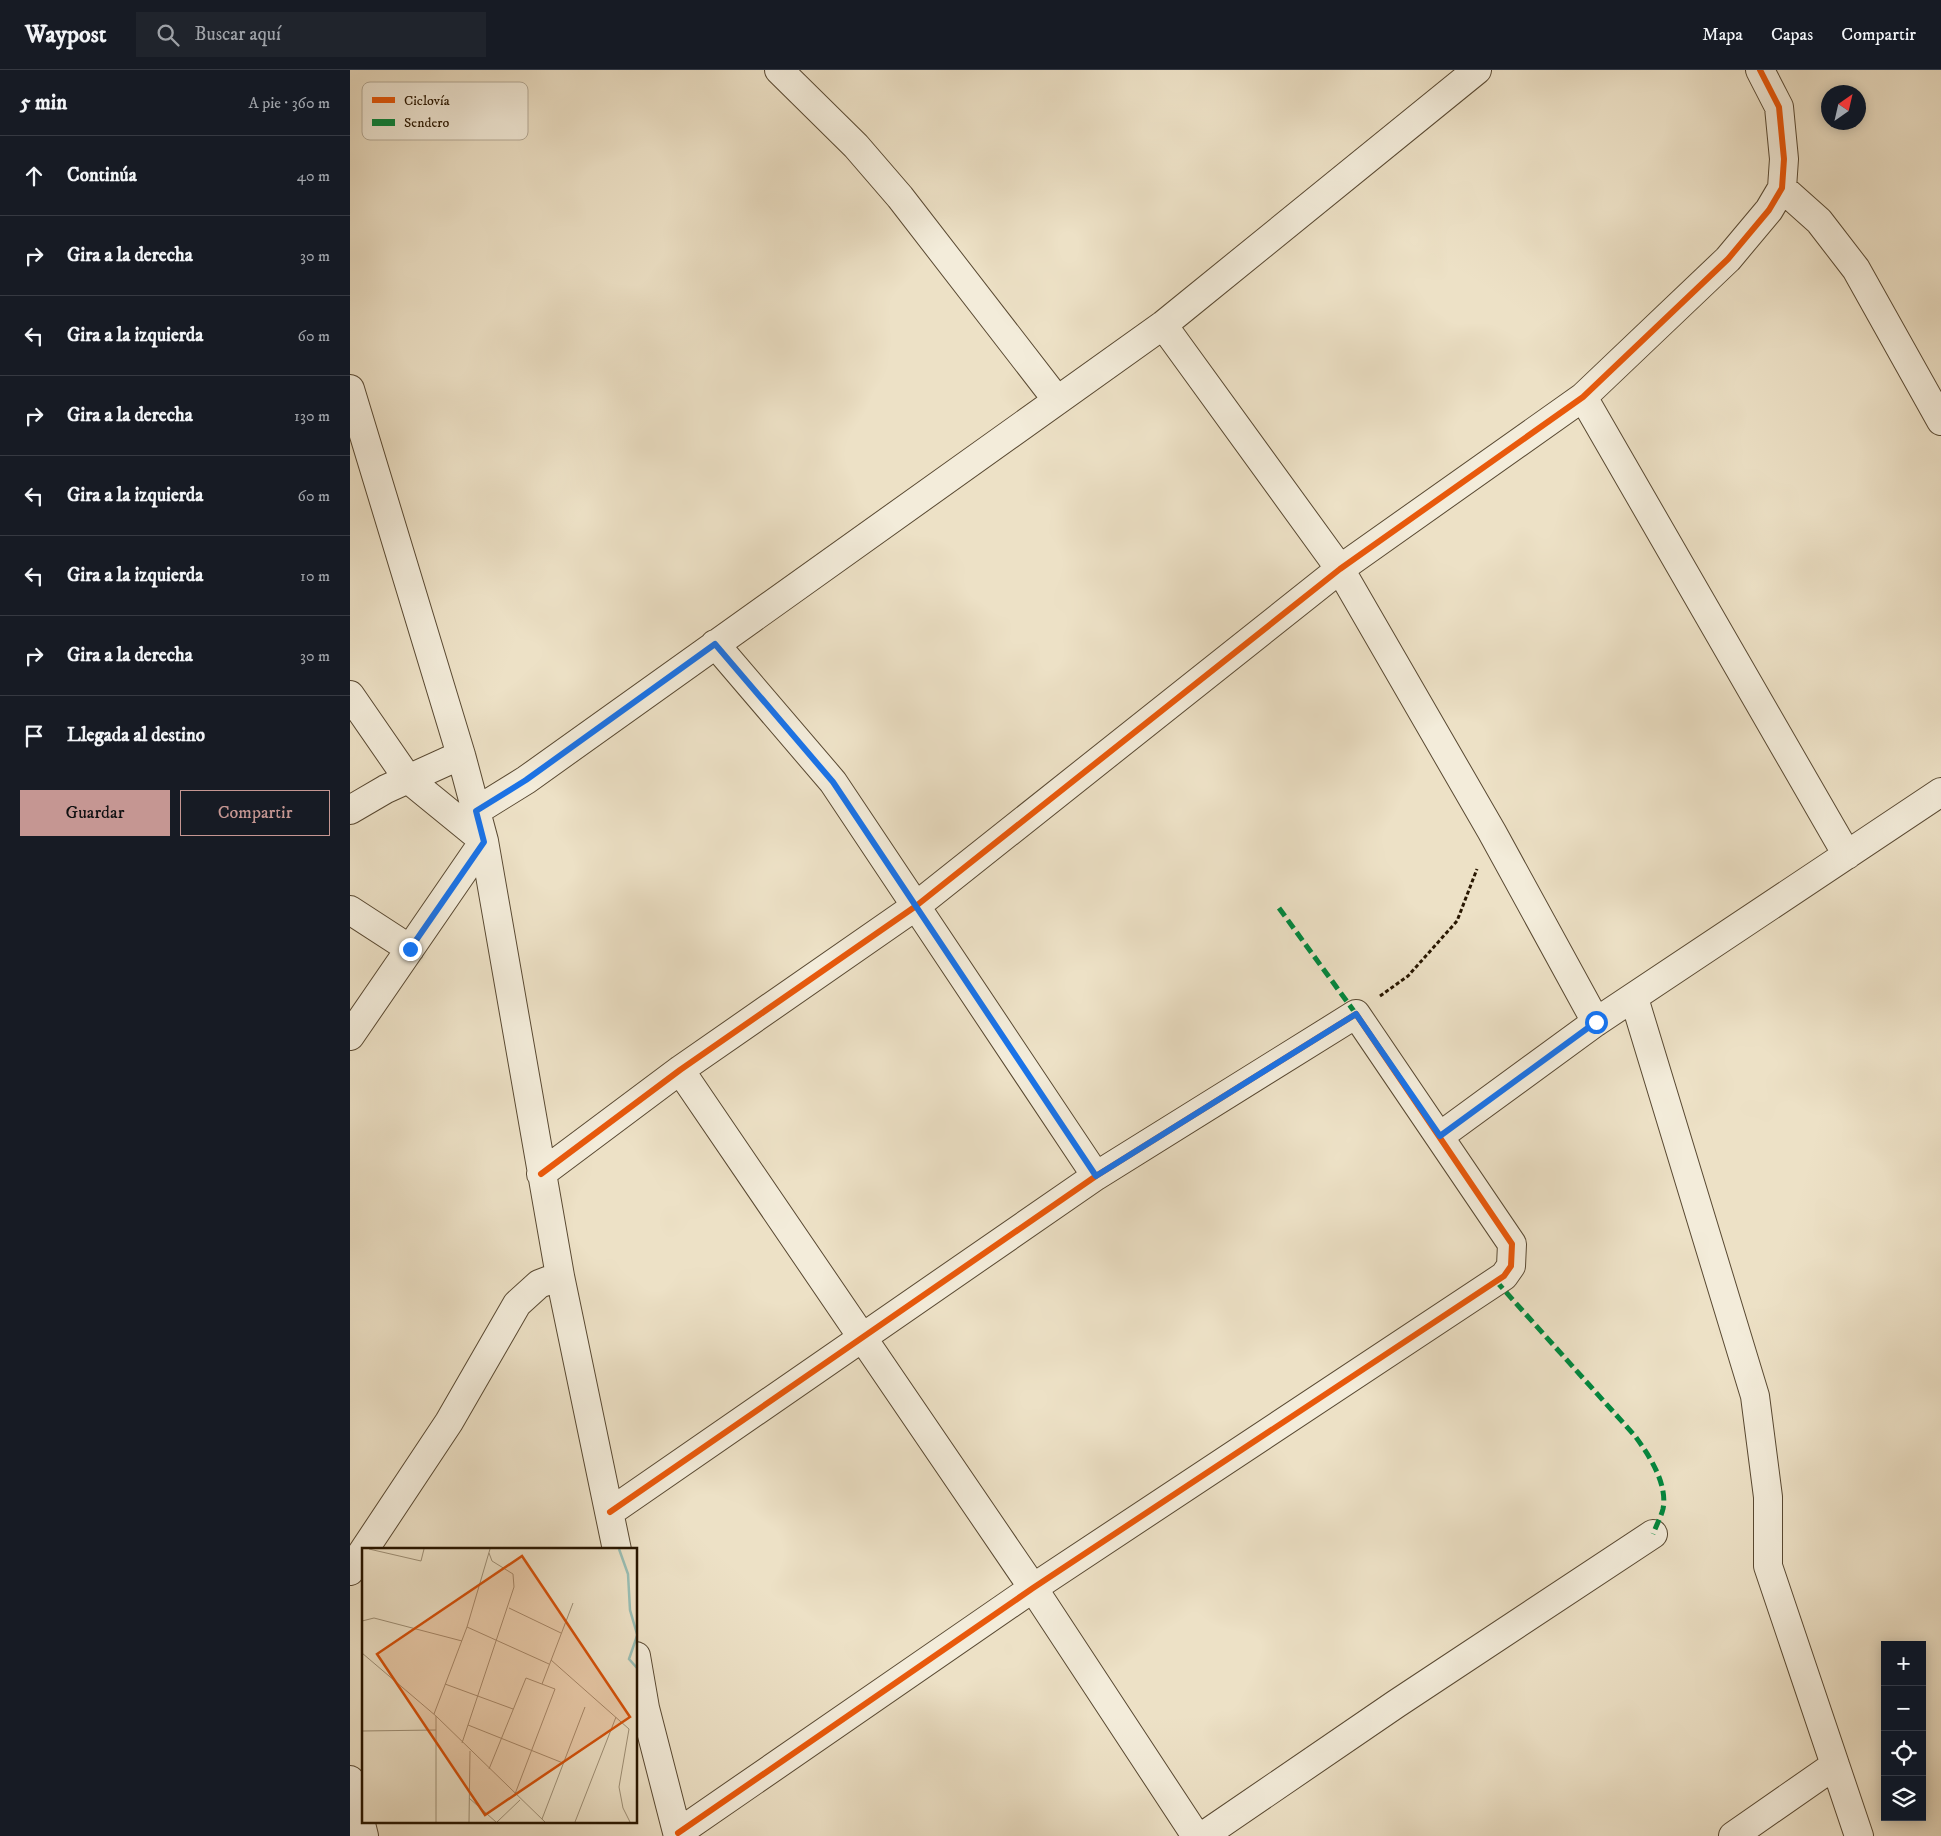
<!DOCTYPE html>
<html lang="es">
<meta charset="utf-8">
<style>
body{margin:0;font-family:"IM FELL DW Pica",serif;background:#20242c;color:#f1f3f6}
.controls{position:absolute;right:15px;bottom:15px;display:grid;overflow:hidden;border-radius:0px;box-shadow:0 2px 12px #0003}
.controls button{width:45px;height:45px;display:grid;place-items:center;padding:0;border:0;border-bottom:1px solid #363941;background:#171b24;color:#f1f3f6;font:25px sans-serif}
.compass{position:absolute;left:1471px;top:15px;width:45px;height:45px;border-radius:50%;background:#171b24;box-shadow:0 2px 12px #0003;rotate:34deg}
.stop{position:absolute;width:15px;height:15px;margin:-11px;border:4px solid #1a73e8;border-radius:50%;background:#fff}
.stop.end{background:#1a73e8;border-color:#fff;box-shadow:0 1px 5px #0008}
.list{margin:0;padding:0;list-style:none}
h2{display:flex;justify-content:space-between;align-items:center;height:65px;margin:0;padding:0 20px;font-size:21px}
h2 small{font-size:16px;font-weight:400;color:#9ea1a6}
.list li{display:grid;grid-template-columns:32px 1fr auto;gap:15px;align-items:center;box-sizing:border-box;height:80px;padding:0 20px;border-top:1px solid #363941}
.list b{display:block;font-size:19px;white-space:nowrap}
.list em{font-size:16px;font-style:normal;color:#9ea1a6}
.actions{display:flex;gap:10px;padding:15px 20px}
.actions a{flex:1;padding:11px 0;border:1px solid #c59692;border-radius:0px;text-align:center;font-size:18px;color:#c59692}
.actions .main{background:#c59692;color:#111}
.icon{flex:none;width:28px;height:28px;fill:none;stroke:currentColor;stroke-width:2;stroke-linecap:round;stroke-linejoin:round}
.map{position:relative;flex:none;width:1591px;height:1766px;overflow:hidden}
header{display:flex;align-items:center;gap:30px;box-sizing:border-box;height:70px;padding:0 25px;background:#171b24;border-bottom:1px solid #363941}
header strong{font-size:24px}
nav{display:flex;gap:28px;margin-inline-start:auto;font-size:18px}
.search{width:350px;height:45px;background:#20242c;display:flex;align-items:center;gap:12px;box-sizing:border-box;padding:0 18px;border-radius:0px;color:#9ea1a6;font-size:19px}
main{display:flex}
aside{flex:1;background:#171b24}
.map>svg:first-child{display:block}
</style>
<header>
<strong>Waypost</strong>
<div class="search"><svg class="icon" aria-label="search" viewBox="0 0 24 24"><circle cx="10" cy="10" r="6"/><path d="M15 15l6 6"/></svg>Buscar aquí</div>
<nav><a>Mapa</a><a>Capas</a><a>Compartir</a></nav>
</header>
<main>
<aside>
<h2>5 min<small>A pie · 360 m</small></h2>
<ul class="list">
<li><svg class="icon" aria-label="ahead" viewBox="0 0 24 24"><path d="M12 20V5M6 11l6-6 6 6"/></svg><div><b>Continúa</b></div><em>40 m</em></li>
<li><svg class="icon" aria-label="right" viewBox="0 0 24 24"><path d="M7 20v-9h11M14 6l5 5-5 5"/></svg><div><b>Gira a la derecha</b></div><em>30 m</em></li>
<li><svg class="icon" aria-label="left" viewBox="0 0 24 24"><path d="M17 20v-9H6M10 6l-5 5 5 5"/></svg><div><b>Gira a la izquierda</b></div><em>60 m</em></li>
<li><svg class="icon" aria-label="right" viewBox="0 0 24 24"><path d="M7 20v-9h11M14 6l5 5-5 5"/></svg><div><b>Gira a la derecha</b></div><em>130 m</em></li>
<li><svg class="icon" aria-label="left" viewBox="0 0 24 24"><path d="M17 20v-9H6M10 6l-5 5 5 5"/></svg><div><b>Gira a la izquierda</b></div><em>60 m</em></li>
<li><svg class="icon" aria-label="left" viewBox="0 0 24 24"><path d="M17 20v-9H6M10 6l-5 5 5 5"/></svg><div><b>Gira a la izquierda</b></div><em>10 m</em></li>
<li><svg class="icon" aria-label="right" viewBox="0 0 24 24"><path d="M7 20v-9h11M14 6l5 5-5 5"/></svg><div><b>Gira a la derecha</b></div><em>30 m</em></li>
<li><svg class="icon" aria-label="arrive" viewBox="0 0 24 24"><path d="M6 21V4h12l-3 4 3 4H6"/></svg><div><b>Llegada al destino</b></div></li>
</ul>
<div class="actions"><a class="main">Guardar</a><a>Compartir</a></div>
</aside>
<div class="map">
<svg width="1591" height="1766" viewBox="0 0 1591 1766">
<rect width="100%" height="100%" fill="#ede1c6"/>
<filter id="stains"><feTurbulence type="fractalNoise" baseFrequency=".004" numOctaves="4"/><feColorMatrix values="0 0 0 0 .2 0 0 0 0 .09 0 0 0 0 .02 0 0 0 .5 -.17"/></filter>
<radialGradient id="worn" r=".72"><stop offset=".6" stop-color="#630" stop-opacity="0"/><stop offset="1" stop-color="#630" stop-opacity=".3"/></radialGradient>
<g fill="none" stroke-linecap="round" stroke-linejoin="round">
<defs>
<path id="minor" d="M429 0 506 76 550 127 707 330
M1432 118 1469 151 1506 199 1591 351
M813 255 990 499 1142 762 1246 952
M0 319 111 685 134 771 210 1206 267 1480
M1233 327 1497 785
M365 574 483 712 746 1106
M0 625 58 709 134 771 0 966
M0 740 36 719 111 685
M126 741 176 710 813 255 1127 0
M0 840 60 879
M1284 928 1405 1326 1418 1427V1496L1509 1766
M330 1000 683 1518 846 1766
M1090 1066 1246 952 1591 722
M191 1104 330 1000 566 836 990 499 1233 327 1378 189 1419 140 1432 118 1434 89 1429 37 1410 0
M260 1442 746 1106 1006 944 1162 1174 1161 1196 1154 1206 683 1518 328 1763
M14 1480 99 1352 167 1234 189 1214 210 1206
M0 1501 14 1480
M286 1586 295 1638 328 1766
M0 1710 14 1766
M853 1766 1046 1634 1303 1464
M1383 1766 1485 1695"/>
</defs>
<use href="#minor" stroke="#594932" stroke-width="30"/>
<path stroke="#281600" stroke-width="3" stroke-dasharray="4 2.5" stroke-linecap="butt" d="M1030 926 1058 906 1107 851 1127 799"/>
<use href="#minor" stroke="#f3ecda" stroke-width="28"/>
<path stroke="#00873e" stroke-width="5" stroke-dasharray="10 5" stroke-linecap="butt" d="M929 838 1006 944
M1146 1211 1285 1366C1299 1385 1318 1414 1313 1439 1311 1447 1306 1456 1303 1464"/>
<defs>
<path id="cycleway" d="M191 1104 330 1000 566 836 990 499 1233 327 1378 189 1419 140 1432 118 1434 89 1429 37 1410 0
M260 1442 746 1106 1006 944 1162 1174 1161 1196 1154 1206 683 1518 328 1763"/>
</defs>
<use href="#cycleway" stroke="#f3ecda" stroke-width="9"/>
<use href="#cycleway" stroke="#e8590c" stroke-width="6"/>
</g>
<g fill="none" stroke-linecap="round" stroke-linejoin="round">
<path stroke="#1a73e8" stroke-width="6" d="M60 879 134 772 126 741 176 710 365 574 483 712 746 1106 1006 944 1090 1066 1246 952"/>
</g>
<g transform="translate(12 1478)">
<rect width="275" height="275" fill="#ede1c6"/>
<path fill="none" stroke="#99beb4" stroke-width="2.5" d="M257 1 266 26 268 62 275 86M275 88 267 111 275 120"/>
<path fill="none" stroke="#9e9077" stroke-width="1" d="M7 1 59 13 62 1M147 60 199 85M0 73 12 70 100 93M105 79 187 116M0 105 74 168 183 274M189 112 267 181 257 239 261 260 268 274M83 136 151 161M180 136 211 55M72 166 105 79 128 1M106 177 201 215M0 183 74 182M100 195 152 39 151 26 130 13 127 5M127 221 164 130 193 141 153 246M107 250 134 274M180 271 223 159M74 274V168M107 274 108 203M135 274 158 252M213 274 254 169"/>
<path fill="#d5520b" fill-opacity="0.15" stroke="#d5520b" stroke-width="2.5" d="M160 8 268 169 123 267 15 106Z"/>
<rect width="275" height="275" fill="none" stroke="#281600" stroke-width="2.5"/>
</g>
<rect x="12" y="12" width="166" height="58" rx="8" fill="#f3ecda" stroke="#b6ac99" stroke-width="1"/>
<rect x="22" y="27" width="23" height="6" fill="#e8590c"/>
<rect x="22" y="49" width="23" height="7" fill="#00873e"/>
<g font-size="14" fill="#281600">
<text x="54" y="35">Ciclovía</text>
<text x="54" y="57">Sendero</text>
</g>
<rect width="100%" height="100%" filter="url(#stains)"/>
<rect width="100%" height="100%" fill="url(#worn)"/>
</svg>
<div class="controls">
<button>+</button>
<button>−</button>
<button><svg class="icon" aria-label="locate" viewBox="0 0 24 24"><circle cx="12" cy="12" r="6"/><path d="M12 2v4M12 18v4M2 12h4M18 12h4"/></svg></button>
<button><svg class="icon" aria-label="layers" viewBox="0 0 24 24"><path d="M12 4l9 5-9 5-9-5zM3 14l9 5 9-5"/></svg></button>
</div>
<svg class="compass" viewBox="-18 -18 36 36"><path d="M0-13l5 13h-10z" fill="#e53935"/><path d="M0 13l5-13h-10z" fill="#9ea1a6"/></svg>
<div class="stop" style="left:1246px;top:952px"></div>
<div class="stop end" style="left:60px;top:879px"></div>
</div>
</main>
